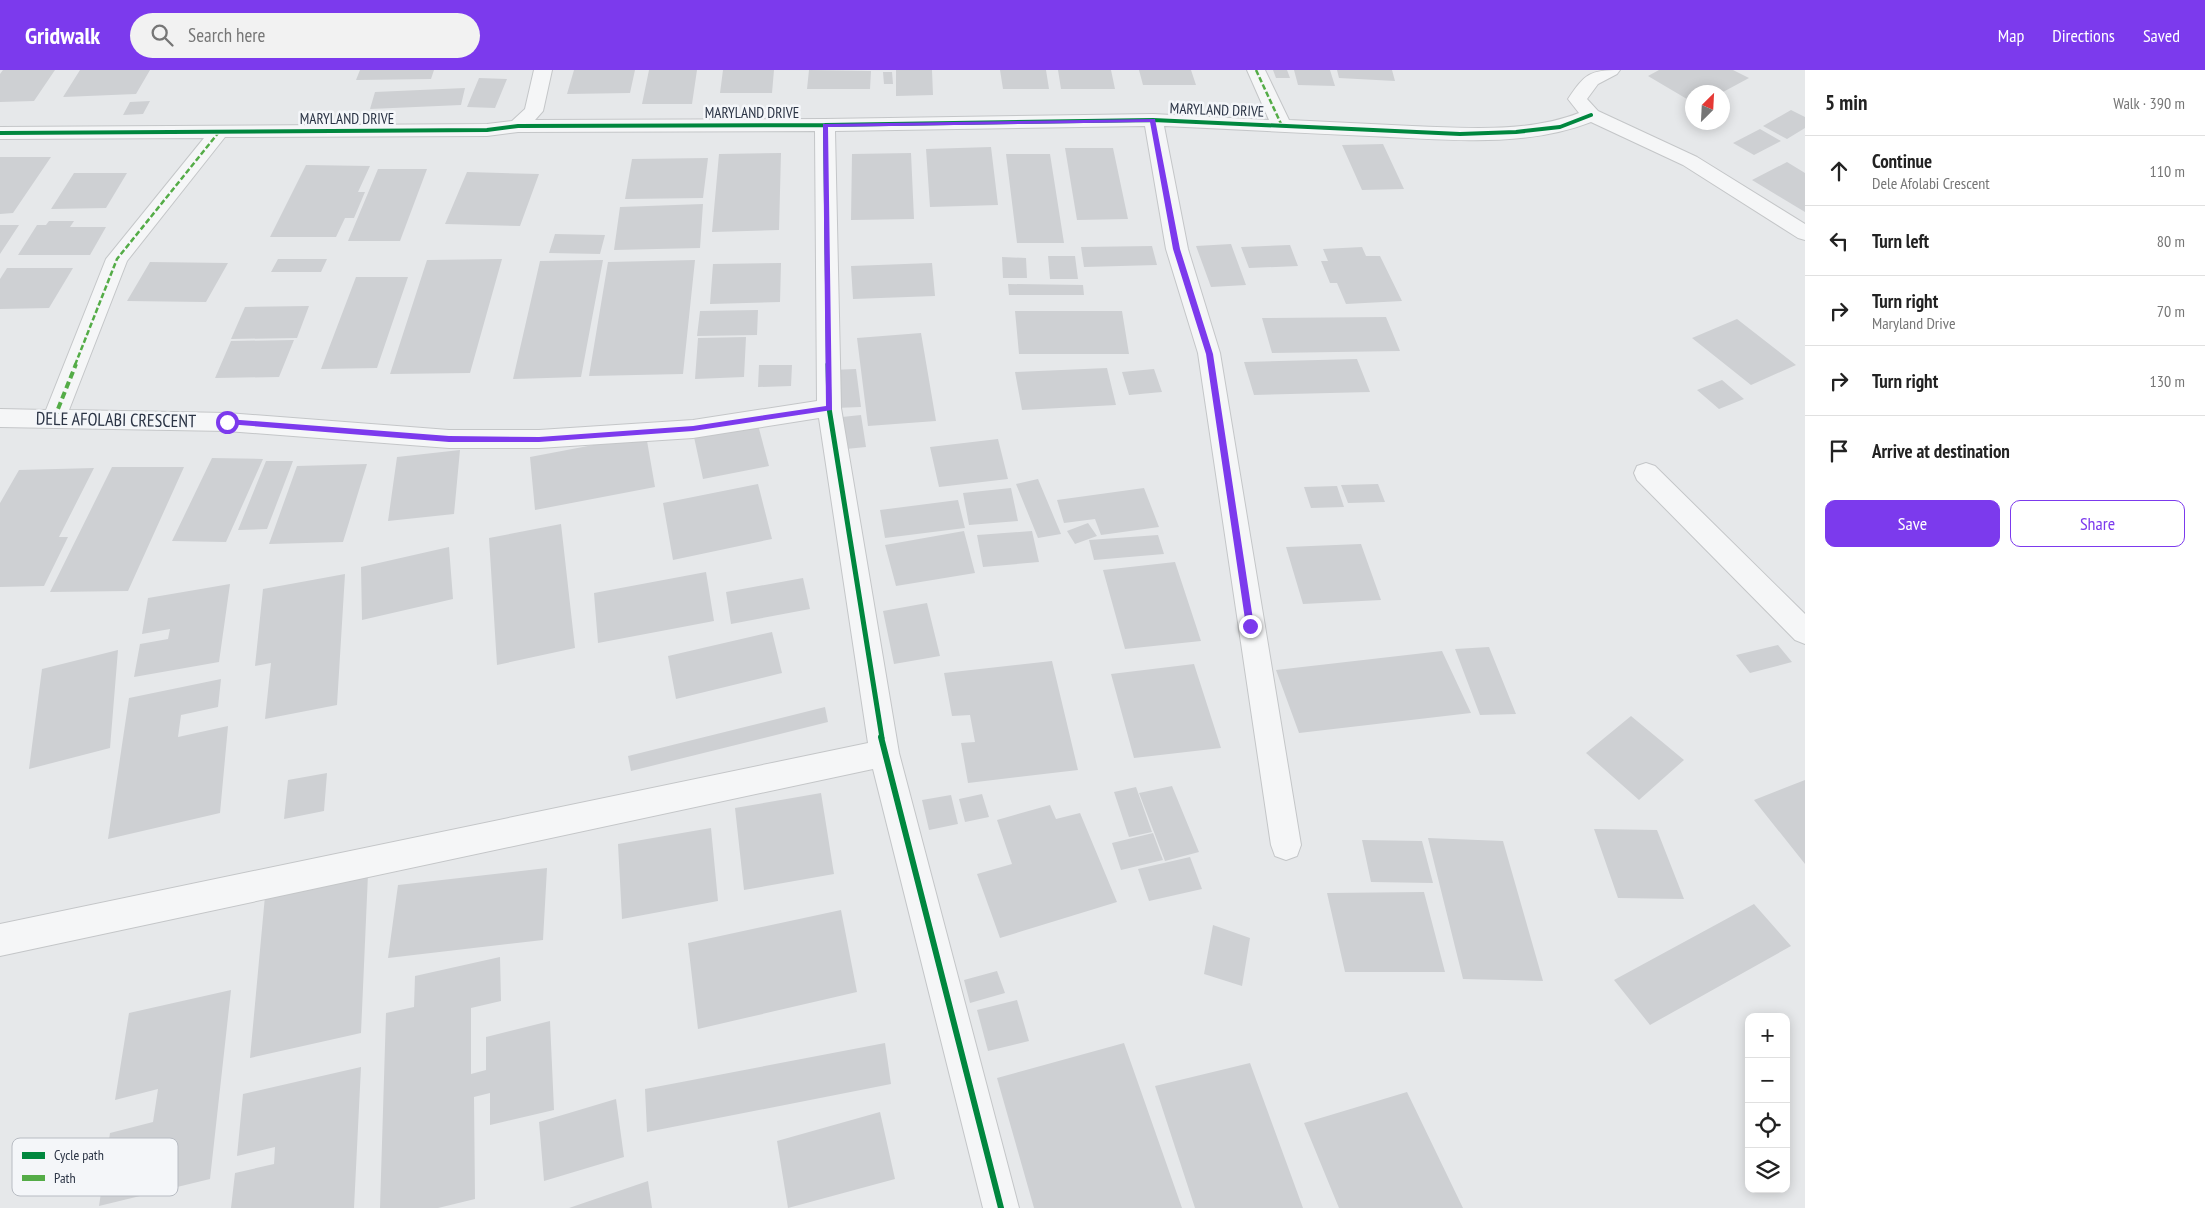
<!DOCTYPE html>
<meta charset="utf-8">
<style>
body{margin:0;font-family:"PT Sans Narrow",sans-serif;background:#f2f2f2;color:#222}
.controls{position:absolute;right:15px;bottom:15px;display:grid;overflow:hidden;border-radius:10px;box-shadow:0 2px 12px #0003}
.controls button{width:45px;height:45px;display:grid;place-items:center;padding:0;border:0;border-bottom:1px solid #e0e0e0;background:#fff;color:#222;font:25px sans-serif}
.compass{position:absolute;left:1685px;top:15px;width:45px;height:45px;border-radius:50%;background:#fff;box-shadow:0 2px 12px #0003;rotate:24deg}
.stop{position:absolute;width:15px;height:15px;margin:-11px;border:4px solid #7c3aed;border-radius:50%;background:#fff}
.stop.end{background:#7c3aed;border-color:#fff;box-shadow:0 1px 5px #0008}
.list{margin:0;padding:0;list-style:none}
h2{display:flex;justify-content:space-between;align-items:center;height:65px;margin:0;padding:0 20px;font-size:21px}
h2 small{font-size:16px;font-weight:400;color:#767676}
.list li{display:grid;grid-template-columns:32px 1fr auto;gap:15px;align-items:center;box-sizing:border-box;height:70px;padding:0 20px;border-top:1px solid #e0e0e0}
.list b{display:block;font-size:19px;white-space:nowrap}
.list p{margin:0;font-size:16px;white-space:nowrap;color:#767676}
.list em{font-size:16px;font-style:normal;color:#767676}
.actions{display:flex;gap:10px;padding:15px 20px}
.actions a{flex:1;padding:11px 0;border:1px solid #7c3aed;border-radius:10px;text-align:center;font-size:18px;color:#7c3aed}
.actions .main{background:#7c3aed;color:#fff}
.icon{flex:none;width:28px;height:28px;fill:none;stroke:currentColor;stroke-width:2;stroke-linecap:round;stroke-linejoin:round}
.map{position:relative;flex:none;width:1805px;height:1138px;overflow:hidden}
header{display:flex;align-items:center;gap:30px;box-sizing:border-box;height:70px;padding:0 25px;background:#7c3aed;color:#fff}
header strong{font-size:24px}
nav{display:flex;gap:28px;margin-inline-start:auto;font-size:18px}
.search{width:350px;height:45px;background:#f2f2f2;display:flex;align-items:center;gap:12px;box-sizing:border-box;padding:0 18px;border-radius:28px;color:#767676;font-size:19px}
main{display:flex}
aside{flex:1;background:#fff}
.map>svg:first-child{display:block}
</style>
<header>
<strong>Gridwalk</strong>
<div class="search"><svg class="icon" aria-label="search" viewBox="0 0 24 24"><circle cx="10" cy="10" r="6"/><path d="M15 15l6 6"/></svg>Search here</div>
<nav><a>Map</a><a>Directions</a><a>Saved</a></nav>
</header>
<main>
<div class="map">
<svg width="1805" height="1138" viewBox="0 0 1805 1138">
<rect width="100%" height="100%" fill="#e6e8ea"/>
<path fill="#ced0d3" d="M3 0H55L34 31 0 32V4Z
M80 0H150L136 24 63 27Z
M360 0H434L431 9 356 10Z
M574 0H635L630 23 567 24Z
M649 0H697L692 34H642Z
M723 0H774L772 23H720Z
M809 0 871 1 870 19H807Z
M896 0H932L933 25 896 26Z
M1000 0H1046L1049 19H1003Z
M1058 0H1111L1115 19H1061Z
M1139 0H1191L1196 15H1143Z
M1273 0H1287L1290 8H1276Z
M1294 0H1330L1335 16 1298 15Z
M1337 0H1392L1395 11 1339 8Z
M1659 0H1733L1749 8 1723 22H1692V32L1648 6Z
M883 2H892L893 14H884Z
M479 8 507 9 495 38 467 37Z
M465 18 461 35 370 39 375 22Z
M150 31 143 44 123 45 130 32Z
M1791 40 1805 47V58L1787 69 1763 56Z
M1760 59 1781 71 1754 85 1733 73Z
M1383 74 1404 119 1362 120 1342 75Z
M991 77 998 135 930 137 926 79Z
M1065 78H1113L1128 149 1077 150Z
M781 83 779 160 712 162 719 84Z
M911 83 914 149 851 150 852 84Z
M1006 84H1050L1064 173H1017Z
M0 87H51L13 143 0 144Z
M708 88 703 128 625 129 632 89Z
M1787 92 1805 103V142L1752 110Z
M306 95 370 96 358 122H365L354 148H345L336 167H270Z
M378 99H427L400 171H348Z
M467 102 539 104 520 156 445 154Z
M74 103H127L106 138 51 139Z
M703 134 700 178 614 180 620 137Z
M49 151H74L70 157H106L90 185H18L37 155H46Z
M0 155H19L0 184Z
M555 164 605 165 600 184 549 183Z
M1231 174 1246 215 1211 217 1196 176Z
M1290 175 1298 196 1249 198 1241 177Z
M1152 176 1157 195 1084 197 1081 177Z
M1362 177 1366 186H1380L1402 231 1346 234 1337 213H1330L1321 191H1328L1323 179Z
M1048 186H1075L1078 209H1050Z
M1002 187 1026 188 1027 208H1003Z
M278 189H327L321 202H271Z
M502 189 470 303 390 304 427 190Z
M603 190 581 307 513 309 540 191Z
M695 190 683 304 589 306 608 192Z
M150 192 228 193 206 232 127 231Z
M781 193 780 232 710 234 713 194Z
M932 193 935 226 853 229 851 196Z
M7 198H73L49 238 0 239V209Z
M356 207H408L377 298 321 299Z
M1008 214 1083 215 1084 225H1009Z
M309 236 297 268 231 269 245 237Z
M758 240 757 265 697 266 700 241Z
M1015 241H1122L1129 284H1019Z
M1386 247 1400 281 1272 283 1262 248Z
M1737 249 1796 295 1751 315 1692 268Z
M921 263 936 351 868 356 857 268Z
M746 267 744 307 695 309 698 268Z
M294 270 279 307 215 308 231 271Z
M1357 289 1370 322 1254 325 1244 292Z
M759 295H792L791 316 758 317Z
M1107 298 1116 335 1022 340 1015 302Z
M856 299 861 337 835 338 831 300Z
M1154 299 1162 322 1129 325 1122 302Z
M1722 310 1744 329 1719 339 1697 320Z
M861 345 866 377 846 379 842 347Z
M758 355 769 396 703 409 694 367Z
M646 365 655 417 535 440 530 387Z
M998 369 1008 409 939 417 930 377Z
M460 380 454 444 388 451 397 387Z
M212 388 263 389 226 472 172 471Z
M266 391H293L267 459 238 460Z
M367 394 343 472 269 474 297 396Z
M112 397H184L128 521 50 522Z
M94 398 59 467H68L44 516 0 517V433L19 400Z
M1038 409 1061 464 1038 468 1016 414Z
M758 414 772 469 673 490 663 433Z
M1378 414 1385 432 1348 433 1341 415Z
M1337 416 1344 437 1311 438 1304 417Z
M1011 418 1018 451 969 455 963 423Z
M1144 418 1159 457 1101 465 1095 449 1064 453 1057 430Z
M958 430 965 458 885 468 880 440Z
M1088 453 1097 466 1075 474 1067 461Z
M561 454 575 578 497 595 489 468Z
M964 461 975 503 896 516 885 475Z
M1032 461 1039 492 983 497 977 465Z
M1158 465 1164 484 1094 490 1089 470Z
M1361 474 1381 530 1303 534 1286 477Z
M449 477 453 529 362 550 361 497Z
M1175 492 1201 571 1125 579 1103 500Z
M706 502 714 551 598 573 594 523Z
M345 504 337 635 265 649 271 593 255 596 263 519Z
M803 508 810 539 731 554 726 522Z
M230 514 219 592 134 607 140 574 168 569 170 559 142 564 148 528Z
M927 533 940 586 894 594 883 541Z
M772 562 782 603 676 629 668 586Z
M1778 575 1792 592 1750 603 1736 585Z
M1489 577 1516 644 1480 645 1455 579Z
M118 580 110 678 29 699 42 599Z
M1442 581 1471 643 1299 663 1276 600Z
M1052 591 1078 700 968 713 961 673 975 672 970 645 952 646 944 603Z
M1194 594 1221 678 1134 688 1111 604Z
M221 609 218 637 181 645 178 667 228 656 220 743 108 769 129 628Z
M825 637 828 652 631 701 628 686Z
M1631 646 1684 690 1639 730 1586 683Z
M327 703 324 741 284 749 288 710Z
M1805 710V794L1754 730Z
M1172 716 1199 782 1165 791 1139 723Z
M1136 717 1152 762 1129 767 1114 722Z
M821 723 834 804 744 820 735 738Z
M982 724 989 747 965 752 959 729Z
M951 725 958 754 929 760 922 730Z
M1050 735 1056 749 1080 743 1117 832 1000 868 977 804 1012 794 997 750Z
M711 758 718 831 622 849 618 774Z
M1594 759 1657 760 1684 829 1618 828Z
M1153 763 1163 790 1121 800 1112 773Z
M1428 768 1503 771 1543 911 1463 909Z
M1362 770 1422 771 1433 813 1371 812Z
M1190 787 1202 819 1149 831 1138 799Z
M547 798 543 870 388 888 398 815Z
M368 804 361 963 250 988 265 826Z
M1424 822 1445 902H1345L1327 823Z
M1754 834 1791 876 1650 955 1614 910Z
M841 840 857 922 698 959 688 873Z
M1213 855 1250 868 1242 916 1204 904Z
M500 887 501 931 471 938V1004L486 1000V967L550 951 554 1040 490 1055V1023L474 1027 475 1129 438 1138H380L386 943 414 937 415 906Z
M997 901 1005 923 970 933 964 910Z
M231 920 210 1109 99 1136 110 1063 153 1052 158 1019 115 1030 129 943Z
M1017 930 1029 971 988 981 977 940Z
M885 973 891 1014 647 1062 645 1019Z
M1124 973 1182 1138H1034L997 1008Z
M1250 993 1303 1138H1195L1155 1016Z
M361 997 354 1138H231L235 1103 274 1094 275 1077 237 1086 243 1024Z
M1407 1022 1463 1138H1339L1304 1053Z
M616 1029 624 1087 544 1111 539 1052Z
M880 1042 895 1109 788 1138 777 1071Z
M648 1111 652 1138H569Z"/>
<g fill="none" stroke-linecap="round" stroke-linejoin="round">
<defs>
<path id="street" d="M534 0H552L543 41 535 50 825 49 1153 44 1269 50 1247 0H1265L1289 50C1330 52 1371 54 1412 56 1467 58 1527 63 1579 43L1568 29C1585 4 1589 0 1620 0L1617 4 1598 14 1587 29 1598 41 1697 87 1805 154V170L1798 168 1683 95 1591 52C1522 79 1442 69 1369 66 1300 63 1232 59 1164 56L1188 179 1220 283 1301 775 1297 786 1286 790 1275 786 1271 775 1198 283 1166 179 1145 56 835 61 841 338 899 683 1019 1138H983L873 699 0 886V854L868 673 819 348 693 368 539 378H449L227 361 0 357V339L46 340 106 189 204 68 0 69V57L487 54 512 51 525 39ZM815 61 817 331 693 350 539 360H449L227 343 69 340 127 191 225 67 487 66 518 62Z
M1646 393 1655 396 1805 544V574L1795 570 1637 410 1634 403 1637 396Z"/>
</defs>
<use href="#street" stroke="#c4c6c8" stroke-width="2"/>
<use href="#street" fill="#f5f6f7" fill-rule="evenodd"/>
<path stroke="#54ac47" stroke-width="2.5" stroke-dasharray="5.5 2.5" stroke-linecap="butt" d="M1256 0 1282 56
M75 295 117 189 219 62"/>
<path stroke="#54ac47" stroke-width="4" stroke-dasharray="7 4" stroke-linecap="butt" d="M54 349 76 294"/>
<defs>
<path id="cycleway-far2" d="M825 55 828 295
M0 63 487 60 518 56 825 55 1153 50 1460 64 1516 62 1560 57 1591 45"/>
<path id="cycleway-far1" d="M828 294 829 338 882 668"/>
<path id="cycleway" d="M881 667 1001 1138"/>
</defs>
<use href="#cycleway-far2" stroke="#f4f6f9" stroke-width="6"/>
<use href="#cycleway-far1" stroke="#f4f6f9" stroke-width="8"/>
<use href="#cycleway" stroke="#f4f6f9" stroke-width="9"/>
<use href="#cycleway-far2" stroke="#00873e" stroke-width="4"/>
<use href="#cycleway-far1" stroke="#00873e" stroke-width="5"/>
<use href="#cycleway" stroke="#00873e" stroke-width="6"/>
</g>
<path fill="#7c3aed" d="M1155 49 1180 179 1213 284 1254 556 1250 559 1246 556 1206 284 1173 179 1150 52 828 57 832 340 693 361 539 372H449L227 354 223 352 227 349 449 366 539 367 693 356 826 336 823 54Z"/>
<g text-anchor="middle" stroke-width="5" stroke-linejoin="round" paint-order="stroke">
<g font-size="15" fill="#2b3445" stroke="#f4f6f9">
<text transform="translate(1217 40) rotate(2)" y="5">MARYLAND DRIVE</text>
<text x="752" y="48">MARYLAND DRIVE</text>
<text x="347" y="54">MARYLAND DRIVE</text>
</g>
<g font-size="18" fill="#2b3445" stroke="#f4f6f9">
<text transform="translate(116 350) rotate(1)" y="6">DELE AFOLABI CRESCENT</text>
</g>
</g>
<rect x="12" y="1068" width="166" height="58" rx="8" fill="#f4f6f9" stroke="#b8bcc3" stroke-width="1"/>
<rect x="22" y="1082" width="23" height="7" fill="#00873e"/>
<rect x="22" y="1105" width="23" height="6" fill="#54ac47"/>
<g font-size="14" fill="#2b3445">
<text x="54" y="1090">Cycle path</text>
<text x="54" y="1113">Path</text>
</g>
</svg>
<div class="controls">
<button>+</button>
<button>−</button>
<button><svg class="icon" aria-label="locate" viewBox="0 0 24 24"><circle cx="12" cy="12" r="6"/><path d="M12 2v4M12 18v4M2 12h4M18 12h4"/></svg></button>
<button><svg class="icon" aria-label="layers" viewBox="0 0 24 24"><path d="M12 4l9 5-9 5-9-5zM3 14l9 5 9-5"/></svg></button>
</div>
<svg class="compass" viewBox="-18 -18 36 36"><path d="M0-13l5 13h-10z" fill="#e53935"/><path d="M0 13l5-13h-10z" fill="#767676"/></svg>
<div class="stop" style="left:227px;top:352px"></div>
<div class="stop end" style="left:1250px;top:556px"></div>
</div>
<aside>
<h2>5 min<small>Walk · 390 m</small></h2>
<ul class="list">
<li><svg class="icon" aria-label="ahead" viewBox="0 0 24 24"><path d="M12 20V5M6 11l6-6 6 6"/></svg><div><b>Continue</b><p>Dele Afolabi Crescent</p></div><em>110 m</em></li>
<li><svg class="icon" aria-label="left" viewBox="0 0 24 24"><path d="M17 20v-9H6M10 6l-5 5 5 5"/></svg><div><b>Turn left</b></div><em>80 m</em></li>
<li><svg class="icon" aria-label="right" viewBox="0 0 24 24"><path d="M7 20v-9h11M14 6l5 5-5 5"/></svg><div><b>Turn right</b><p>Maryland Drive</p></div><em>70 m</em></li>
<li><svg class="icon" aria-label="right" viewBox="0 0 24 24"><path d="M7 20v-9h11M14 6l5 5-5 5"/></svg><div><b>Turn right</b></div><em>130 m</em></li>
<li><svg class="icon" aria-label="arrive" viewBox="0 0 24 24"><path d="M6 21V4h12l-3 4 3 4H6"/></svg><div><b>Arrive at destination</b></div></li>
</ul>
<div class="actions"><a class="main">Save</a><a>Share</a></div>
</aside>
</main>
